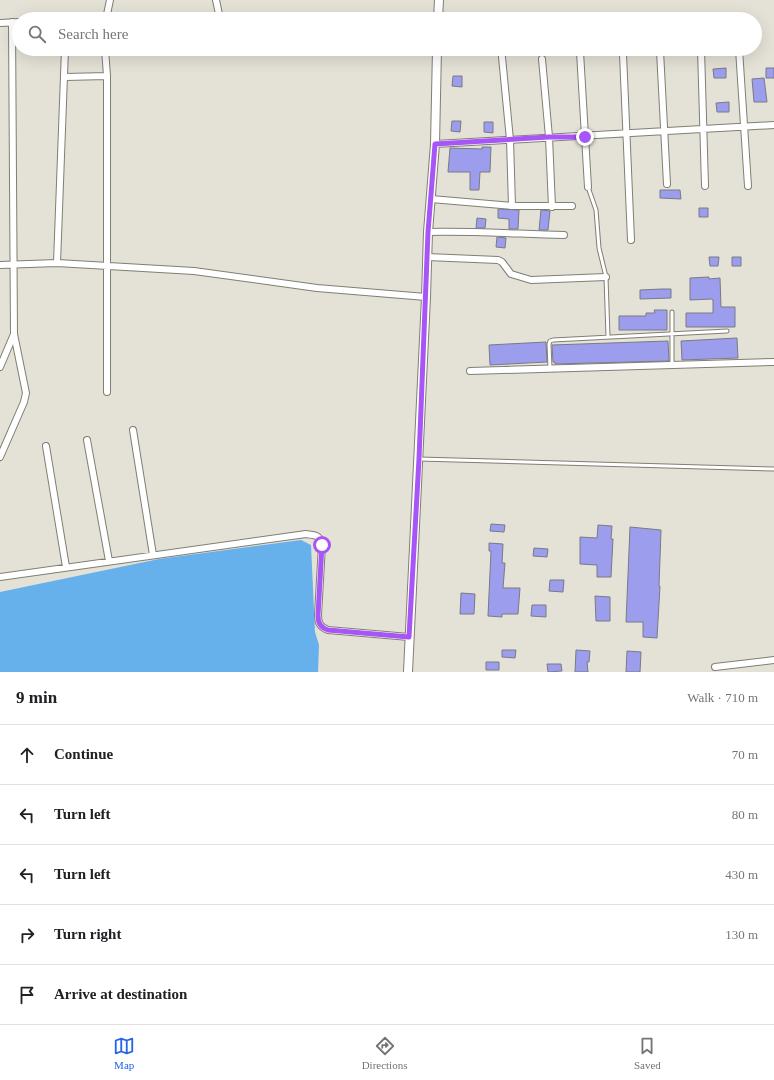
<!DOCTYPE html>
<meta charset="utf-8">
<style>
body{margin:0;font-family:"Times New Roman",serif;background:#f2f2f2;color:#202124}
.stop{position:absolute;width:12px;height:12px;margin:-9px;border:3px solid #a855f7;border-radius:50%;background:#fff}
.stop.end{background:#a855f7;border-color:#fff;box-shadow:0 1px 4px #0008}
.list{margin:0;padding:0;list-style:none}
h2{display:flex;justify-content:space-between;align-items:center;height:52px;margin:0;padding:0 16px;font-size:17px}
h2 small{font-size:13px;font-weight:400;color:#757577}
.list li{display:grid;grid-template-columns:26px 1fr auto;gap:12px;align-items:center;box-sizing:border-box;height:60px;padding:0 16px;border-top:1px solid #e0e0e0}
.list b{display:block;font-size:15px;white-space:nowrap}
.list em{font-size:13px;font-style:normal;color:#757577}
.icon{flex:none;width:22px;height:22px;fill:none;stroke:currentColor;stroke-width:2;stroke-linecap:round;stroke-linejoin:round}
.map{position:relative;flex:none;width:774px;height:672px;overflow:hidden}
.search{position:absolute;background:#fff;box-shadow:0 4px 16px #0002;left:12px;right:12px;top:12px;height:44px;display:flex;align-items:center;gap:10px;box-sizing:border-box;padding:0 14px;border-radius:22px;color:#757577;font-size:15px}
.sheet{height:352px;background:#fff}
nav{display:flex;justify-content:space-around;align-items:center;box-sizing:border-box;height:56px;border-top:1px solid #e0e0e0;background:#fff;font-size:11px;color:#757577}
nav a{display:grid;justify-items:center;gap:2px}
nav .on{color:#2563eb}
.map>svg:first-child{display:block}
</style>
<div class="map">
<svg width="774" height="672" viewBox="0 0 774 672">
<rect width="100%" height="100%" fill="#e4e1d6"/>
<path fill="#66b0ec" d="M301 540 311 545 315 632 319 645 318 672H0V592L159 559Z"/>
<path fill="#9c9ded" stroke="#797a85" d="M726 68V78H714L713 69Z
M766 68H774V78H766Z
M453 76H462V87L452 86Z
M764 78 767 102H754L752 79Z
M729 102V112H717L716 103Z
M452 121H461L460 132 451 131Z
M484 122H493V133L484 132Z
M482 147H491L490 172H480L479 190H470V172H448L450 148 482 149Z
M660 190H680L681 199 660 198Z
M699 208H708V217H699Z
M498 209 519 210 518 229H509V219L498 218Z
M541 210 550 211 548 230H539Z
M477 218 486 219 485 228H476Z
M497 237 506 238 505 248 496 247Z
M709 257H719L718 266H710Z
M732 257H741V266H732Z
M709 277V279L720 278 721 307H735V327H686V313H713V300L712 299 690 300V278Z
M662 289H671V298L640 299V290Z
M654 310H667V330H619V316H646V313H655Z
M737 338 738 358 682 360 681 341Z
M668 341 669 361 555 364V362H553L552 345Z
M546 342 547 362 490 365 489 345Z
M491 524 505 525 504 532 490 531Z
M598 525 612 526 611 539H613L611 577H597V565L580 564V537L597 538Z
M630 527 661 530 659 586H660L657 638 643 637V622H626Z
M489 543 503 544 502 563H505L503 588H520L518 614H502V617L488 616 491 551H489Z
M534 548 548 549 547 557 533 556Z
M550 580H564L563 592 549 591Z
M461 593 475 594 474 614H460Z
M595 596 610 597V621H596Z
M532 605H546V617L531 616Z
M502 650H516L515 658 502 657Z
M576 650 590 651 589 662H587L588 672H575Z
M627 651 641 652 640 672H626Z
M486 662H499V670H486Z
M547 664H561L562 671 548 672Z"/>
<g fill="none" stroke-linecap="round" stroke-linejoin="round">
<defs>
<path id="service" d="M588 187 596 210 599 248 606 277 608 337
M672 365V312
M550 368 549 344 550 341 553 340 727 331
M419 459 774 469"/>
<path id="minor" d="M216 0 220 19
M106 19 110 0
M0 23 19 22
M105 49 107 76V392
M701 49 705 186
M739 49 748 186
M660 51 667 184
M580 52 588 187
M623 54 631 240
M502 57 510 140 512 206
M542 59 549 137 552 207
M65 77 107 76
M435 144 774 125
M431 199 512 206H572
M428 232C473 231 519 234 564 235
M427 257 498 260 502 262 511 274 531 280 606 277
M57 263 65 49
M0 265 57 263 194 271 317 288 426 297
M0 367 14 334
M470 371 774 362
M133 430 153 555
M87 440 109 561
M46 446 66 567
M0 457 24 402 26 393 14 334 12 22
M0 577 306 534C315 535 320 535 322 545L318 615C318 623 320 627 328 630L409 637
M715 667 774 660"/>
<path id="tertiary" d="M438 19 439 0
M408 672 426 297 428 232 435 144 437 49"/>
</defs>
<use href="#service" stroke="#817e74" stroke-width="5"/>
<use href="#minor" stroke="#817e74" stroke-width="8"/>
<use href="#tertiary" stroke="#817e74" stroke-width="10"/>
<use href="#service" stroke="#fff" stroke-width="3"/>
<use href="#minor" stroke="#fff" stroke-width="6"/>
<use href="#tertiary" stroke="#fff" stroke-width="8"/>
</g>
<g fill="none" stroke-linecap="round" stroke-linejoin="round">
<path stroke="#a855f7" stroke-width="5" d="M322 545 318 615C318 623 320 627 328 630L409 637 419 459 428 232 435 144 549 137H585"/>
</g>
</svg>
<div class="stop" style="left:322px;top:545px"></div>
<div class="stop end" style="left:585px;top:137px"></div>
<div class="search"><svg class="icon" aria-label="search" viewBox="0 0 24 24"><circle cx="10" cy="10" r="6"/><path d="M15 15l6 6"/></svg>Search here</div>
</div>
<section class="sheet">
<h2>9 min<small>Walk · 710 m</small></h2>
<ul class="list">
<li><svg class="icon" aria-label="ahead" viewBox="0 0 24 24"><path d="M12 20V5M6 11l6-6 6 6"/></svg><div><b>Continue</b></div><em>70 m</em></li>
<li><svg class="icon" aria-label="left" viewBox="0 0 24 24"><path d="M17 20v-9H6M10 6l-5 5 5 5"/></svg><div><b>Turn left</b></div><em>80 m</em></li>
<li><svg class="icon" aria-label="left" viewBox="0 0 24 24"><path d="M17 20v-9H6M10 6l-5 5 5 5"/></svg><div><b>Turn left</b></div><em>430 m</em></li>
<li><svg class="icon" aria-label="right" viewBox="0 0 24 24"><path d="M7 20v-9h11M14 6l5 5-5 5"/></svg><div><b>Turn right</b></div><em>130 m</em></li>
<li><svg class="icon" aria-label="arrive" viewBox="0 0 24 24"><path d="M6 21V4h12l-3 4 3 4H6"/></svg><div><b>Arrive at destination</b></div></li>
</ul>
</section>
<nav>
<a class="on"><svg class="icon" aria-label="map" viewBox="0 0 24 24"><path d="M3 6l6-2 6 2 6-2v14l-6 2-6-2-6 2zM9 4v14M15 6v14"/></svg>Map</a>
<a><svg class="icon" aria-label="directions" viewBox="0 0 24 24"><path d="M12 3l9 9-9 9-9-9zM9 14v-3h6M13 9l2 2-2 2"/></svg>Directions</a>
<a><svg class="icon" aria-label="saved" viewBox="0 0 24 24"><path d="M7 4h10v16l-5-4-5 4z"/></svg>Saved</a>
</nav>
